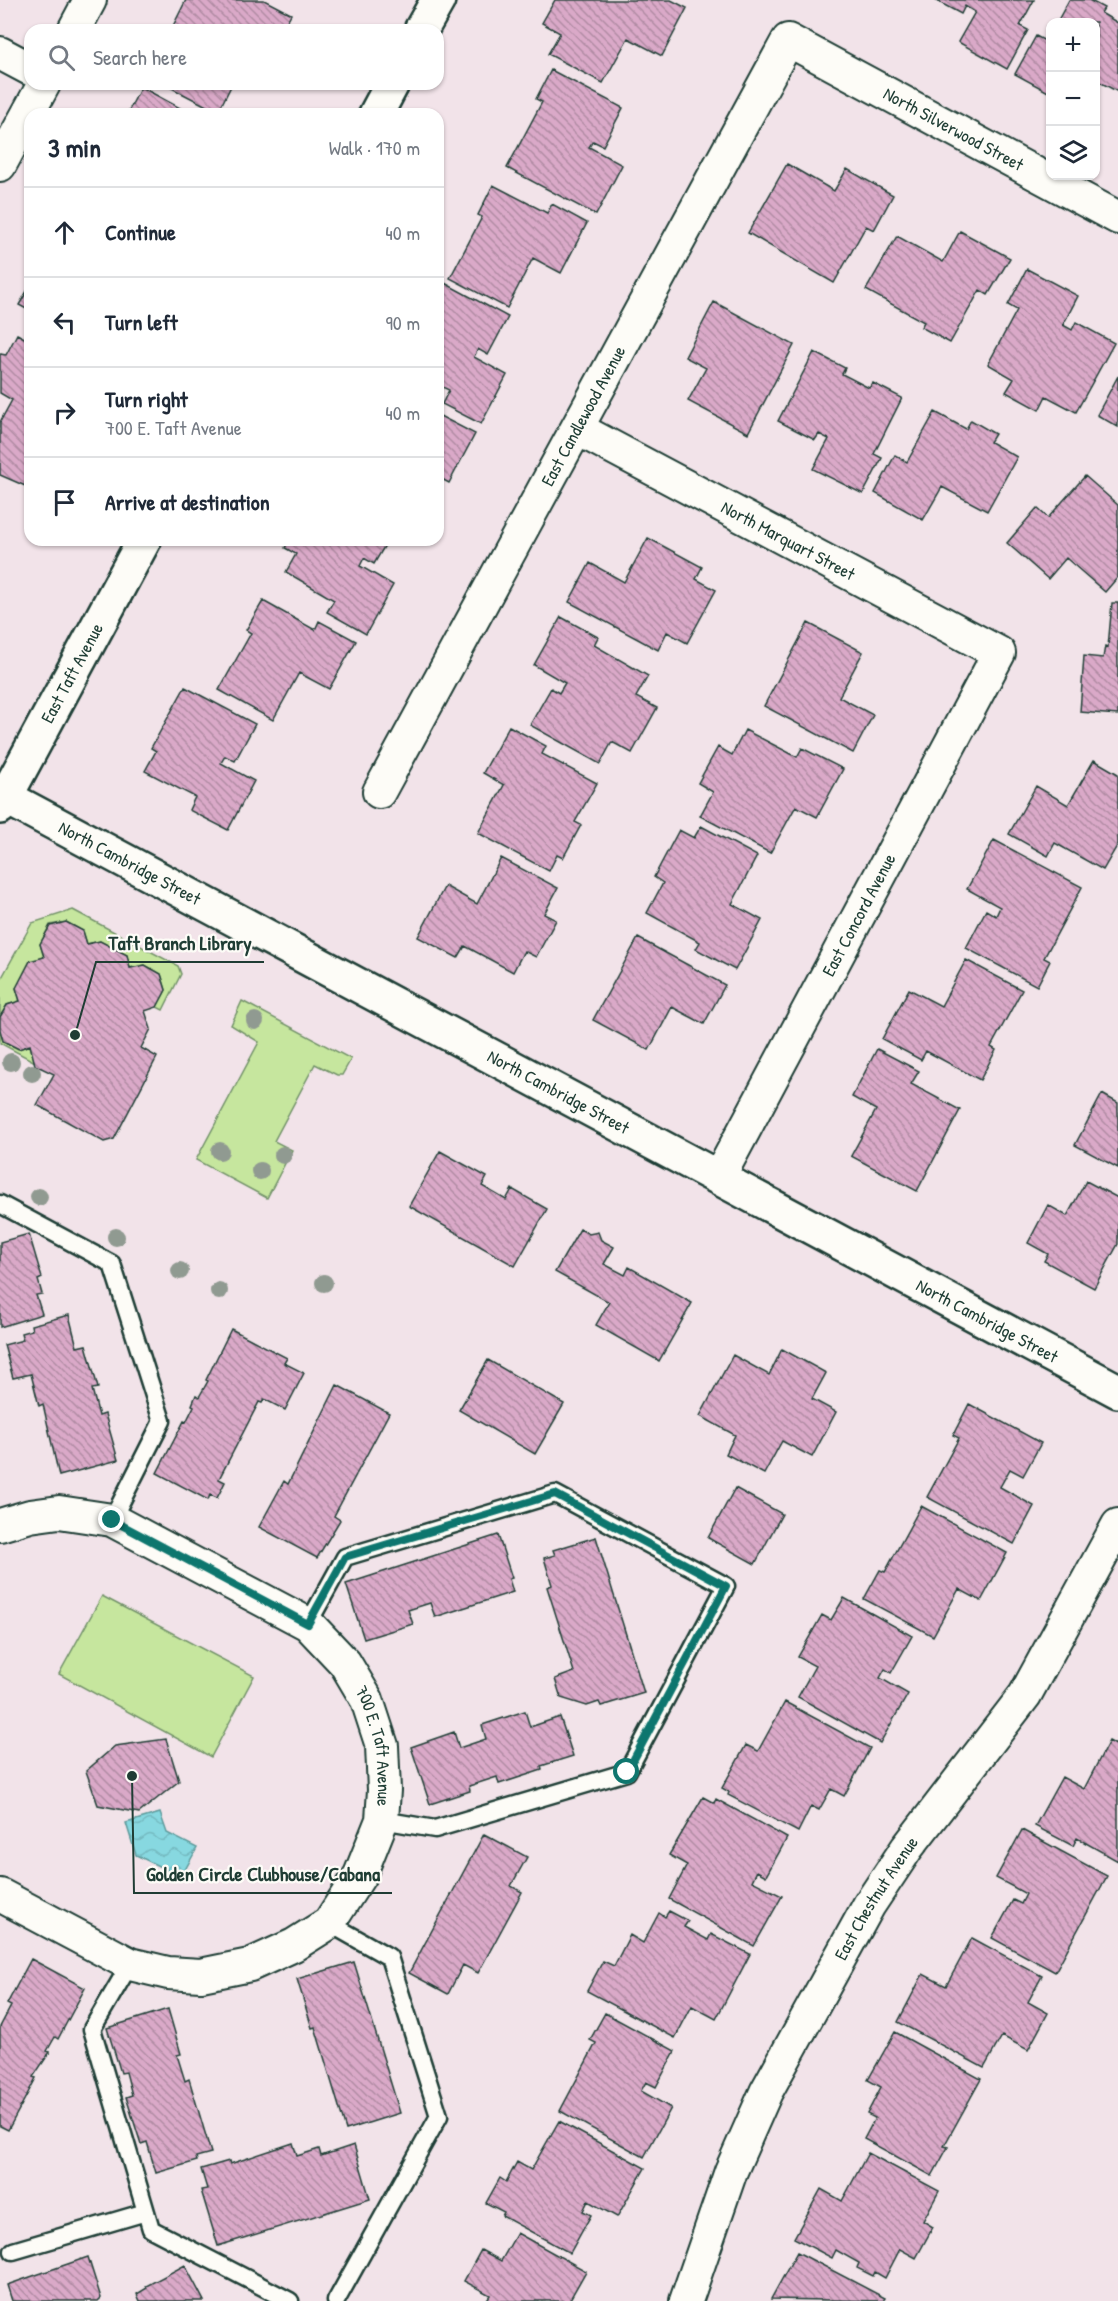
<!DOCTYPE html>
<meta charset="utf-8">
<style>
body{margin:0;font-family:"Patrick Hand",sans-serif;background:#f2f2f3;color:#1f2937}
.controls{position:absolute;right:18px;top:18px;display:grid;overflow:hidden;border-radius:12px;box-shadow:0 2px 4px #0004}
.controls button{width:54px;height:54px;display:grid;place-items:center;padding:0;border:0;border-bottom:2px solid #e0e1e3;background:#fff;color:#1f2937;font:30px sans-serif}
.stop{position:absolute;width:18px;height:18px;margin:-14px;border:4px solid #0f766e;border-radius:50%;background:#fff}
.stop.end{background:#0f766e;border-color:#fff;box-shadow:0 2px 6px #0008}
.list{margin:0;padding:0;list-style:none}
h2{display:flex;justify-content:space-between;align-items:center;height:78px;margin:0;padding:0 24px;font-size:26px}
h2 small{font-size:20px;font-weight:400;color:#747a83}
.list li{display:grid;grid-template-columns:39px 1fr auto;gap:18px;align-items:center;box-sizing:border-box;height:90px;padding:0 24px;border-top:2px solid #e0e1e3}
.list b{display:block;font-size:22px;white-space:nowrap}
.list p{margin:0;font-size:20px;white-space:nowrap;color:#747a83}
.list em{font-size:20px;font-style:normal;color:#747a83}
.icon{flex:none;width:33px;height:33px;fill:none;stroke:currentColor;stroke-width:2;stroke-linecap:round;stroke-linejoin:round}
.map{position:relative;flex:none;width:1118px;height:2301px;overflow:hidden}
.search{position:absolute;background:#fff;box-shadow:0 2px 4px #0004;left:24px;top:24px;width:420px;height:66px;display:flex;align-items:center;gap:15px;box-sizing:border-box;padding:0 21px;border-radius:18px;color:#747a83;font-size:22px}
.panel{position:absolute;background:#fff;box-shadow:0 2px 4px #0004;left:24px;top:108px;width:420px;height:438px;border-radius:18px}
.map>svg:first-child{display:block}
</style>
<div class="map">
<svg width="1118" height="2301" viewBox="0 0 1118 2301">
<defs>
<pattern id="water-waves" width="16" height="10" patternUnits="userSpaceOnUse" patternTransform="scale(1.5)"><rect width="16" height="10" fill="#87d8e0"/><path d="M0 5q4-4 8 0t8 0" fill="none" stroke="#74bac1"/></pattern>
<pattern id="building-back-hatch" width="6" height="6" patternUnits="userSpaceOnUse" patternTransform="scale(1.5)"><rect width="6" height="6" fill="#daa9c8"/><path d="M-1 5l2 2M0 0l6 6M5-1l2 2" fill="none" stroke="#b08ba3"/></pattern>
</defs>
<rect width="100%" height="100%" fill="#f2e3e9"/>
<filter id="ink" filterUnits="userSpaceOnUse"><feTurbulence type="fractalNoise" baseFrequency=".0167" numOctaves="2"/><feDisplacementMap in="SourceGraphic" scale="12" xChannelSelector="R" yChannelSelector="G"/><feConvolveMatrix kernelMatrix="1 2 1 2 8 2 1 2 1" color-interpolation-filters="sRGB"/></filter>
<g filter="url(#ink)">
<path fill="#c6e69e" stroke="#729269" stroke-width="1.5" d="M73 910 178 966 181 974 163 1010 157 1007 166 990 161 974 145 965 130 968 127 955 100 941 87 944 83 931 66 922 50 925 40 944 44 957 16 988 20 1001 7 1005 0 1017V981L32 923Z
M242 1001 351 1059 342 1075H337L315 1064 274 1141 292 1150 267 1198 196 1160 259 1042 231 1025Z
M0 1030 3 1041 18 1049 30 1045 35 1062 0 1043Z
M102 1596 254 1676 211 1757 59 1674Z"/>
<path fill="url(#water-waves)" stroke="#5d9a9b" stroke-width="1.5" d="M160 1813 167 1833 197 1848 181 1877 136 1855 126 1823Z"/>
<path fill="url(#building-back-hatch)" stroke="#1f3d34" stroke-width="1.5" d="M186 0H264L291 14 282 30H171Z
M555 0H671L687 8 662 56 628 38 603 83 548 54 560 33 542 23Z
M935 0H1034L1020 26 1028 30 1007 69 958 42 975 12 965 6 961 14Z
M1069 0H1089L1104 8 1101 13 1118 23V92L1096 80V22H1057Z
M1050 34V93L1015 74 1036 36 1047 42Z
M551 70 623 108 603 146 593 141 589 147 622 165 596 215 507 168 542 102 536 99Z
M164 84H232L218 112Z
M141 87 182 109 180 114H127Z
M787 164 834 191 847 169 893 195 874 230 866 226 834 283 748 233Z
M493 185 547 213 552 204 587 223 561 273 533 258 507 308 450 278 482 217 478 215Z
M960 231 1010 258 988 295 980 290 950 343 921 327 924 322 866 290 897 236 943 262Z
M1027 269 1078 296 1063 325 1072 330 1076 322 1114 343 1076 412 1046 396 1039 410 1006 392 1014 379 988 364 1017 310 1008 305Z
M439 280 508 317 488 355 478 349 474 357 507 375 481 424 442 404 449 390 438 385Z
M30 286V311L19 305Z
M714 302 794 345 748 433 688 401 706 368 685 357Z
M17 334 30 341V488L0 475V422L12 400 0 393V354L6 355Z
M814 352 845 368 842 374 869 388 873 383 902 398 874 454 882 458 863 494 813 469 829 439 819 434 815 440 778 421Z
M1118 376V427L1097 415Z
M935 412 966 429 971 420 995 434 990 442 1017 457 987 511 942 487 923 520 875 493 895 455 907 462Z
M438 415 475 434 449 483 438 477Z
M1085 476 1118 505V577L1105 592 1066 558 1048 579 1007 543 1037 508 1048 518Z
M648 538 702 567 696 579 716 590 687 643 667 632 658 650 569 602 590 563 624 582Z
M289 540H388L374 564 364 558 360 566 393 585 366 634 327 612 334 600 286 572 296 554 285 548Z
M263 601 315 630 319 621 356 641 329 689 299 673 273 720 219 690 251 633 246 630Z
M1112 603H1118V715L1080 712 1084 656 1103 658 1105 646 1108 647Z
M561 617 598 637 594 645 648 676 636 697 657 708 632 753 612 742 600 764 530 725 551 688 559 693 565 683 534 665Z
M808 623 863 652 839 697 873 715 853 753 764 706Z
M185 687 255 724 235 761 225 756 221 763 254 781 228 830 189 810 195 797 145 771 156 751 151 748Z
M509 726 546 746 542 754 597 783 575 822 581 825 563 858 557 855 549 871 478 833 504 785 483 773Z
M745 730 797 757 802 748 843 769 817 817 796 806 770 853 700 816 713 792 698 783 718 747 732 755Z
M1094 760 1118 774V844L1103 870 1055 843 1048 856 1009 834 1036 786 1068 805Z
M701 826 757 856 732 904 762 920 735 970 696 949 700 942 647 913 663 883 654 877 679 830 694 838Z
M994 840 1082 887 1044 958 1050 961 1037 986 966 948 986 910 996 916 1000 907 967 889Z
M501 858 558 888 544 914 556 920 536 957 524 951 513 972 465 946 458 958 418 937 445 886 477 904Z
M66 922 83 931 87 944 100 941 127 955 130 968 145 965 161 974 166 990 157 1007 145 1011 151 1029 141 1048 157 1057 114 1139 104 1142 37 1105 54 1074 35 1065 30 1045 19 1049 3 1041 0 1030V1017L7 1005 20 1001 16 988 30 961 44 957 40 944 50 926Z
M638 938 725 985 704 1024 672 1007 649 1050 593 1020Z
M966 960 1022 990 991 1047 996 1050 980 1080 926 1051 921 1060 882 1039 909 989 941 1006Z
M877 1049 919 1071 911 1084 960 1110 917 1191 851 1156 876 1110 852 1097Z
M1102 1094 1118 1103V1168L1075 1145Z
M440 1151 487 1177 482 1186 506 1200 512 1189 547 1209 515 1266 409 1206Z
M1086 1181 1118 1198V1244L1094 1288 1044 1261 1048 1254 1028 1243 1048 1205 1067 1216Z
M580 1229 589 1234 598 1232 601 1240 614 1247 604 1264 625 1275 629 1267 692 1303 659 1361 596 1325 609 1302 555 1272Z
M29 1234 42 1278 38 1280 42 1294 36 1295 42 1314 0 1327V1242Z
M69 1315 77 1347 86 1345 98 1388 92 1389 99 1416 105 1414 118 1460 59 1476 43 1404 39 1406 31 1374 13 1378 4 1345 23 1340 21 1333 32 1330 31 1325Z
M231 1329 287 1358 284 1363 304 1373 285 1410 264 1399 262 1403 259 1402 219 1479 225 1482 217 1498 210 1495 208 1500 157 1473 184 1421 186 1422 194 1406 192 1405 196 1395 199 1397 208 1381 206 1380Z
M782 1349 826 1373 812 1399 836 1412 812 1457 782 1441 764 1474 726 1454 735 1435 700 1416 733 1355 769 1375Z
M488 1360 564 1404 535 1454 459 1410Z
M337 1385 389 1413 334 1516 340 1520 317 1558 259 1527 284 1481 288 1484Z
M969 1404 1041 1443 1023 1476 1010 1469 1000 1487 1034 1506 1014 1544 927 1497 959 1438 953 1435Z
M735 1488 782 1514 755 1564 708 1538Z
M921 1506 1007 1553 981 1601 959 1589 933 1636 864 1599 880 1570 885 1572Z
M498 1535 512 1578 509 1579 513 1592 435 1617 430 1603 408 1610 413 1624 364 1639 346 1584Z
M596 1537 644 1693 601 1706 599 1702 587 1706 561 1698 555 1679 574 1672 547 1587 552 1585 544 1558 555 1555 553 1550Z
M844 1598 912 1636 891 1673 885 1669 880 1678 908 1694 880 1743 798 1697 815 1666 798 1657 822 1615 831 1620Z
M785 1702 870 1748 844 1796 831 1789 819 1810 811 1806 798 1832 728 1795 729 1792 722 1788 746 1745 758 1751Z
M525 1711 530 1727 560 1717 573 1756 541 1766 542 1770 499 1784 497 1777 469 1786 470 1791 430 1804 411 1747 454 1732 459 1748 486 1739 482 1725Z
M166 1739 179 1781 139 1813 98 1805 86 1771 115 1746Z
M1109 1741 1118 1746V1861L1077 1838 1073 1846 1035 1826 1062 1777 1084 1789Z
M703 1797 714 1803 716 1799 787 1838 766 1876 757 1871 752 1881 782 1896 754 1946 669 1899 687 1865 669 1855Z
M1022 1830 1107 1876 1055 1972 992 1938 1013 1900 1021 1904 1026 1894 996 1878Z
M484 1834 527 1857 511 1886 522 1892 478 1973 463 1965 448 1994 409 1973Z
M669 1911 688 1921 684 1927 708 1940 711 1934 750 1954 716 2019 692 2006 675 2038 587 1991 603 1961 614 1966 630 1935 643 1943 659 1913 665 1917Z
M972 1938 1042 1976 1028 2002 1048 2013 1028 2050 1002 2036 984 2068 898 2022 923 1974 946 1986Z
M31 1959 85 1988 58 2039 55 2037 47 2051 50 2052 33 2077 36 2078 8 2130 0 2126V2027L11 2006 7 2004Z
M354 1962 400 2113 346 2130 315 2027 312 2028 297 1979Z
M168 2009 181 2054 177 2055 185 2081 189 2079 211 2153 196 2157 197 2161 156 2173 147 2142 141 2144 126 2097 132 2095 126 2072 121 2073 107 2028Z
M605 2013 675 2051 656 2087 646 2082 641 2091 671 2108 644 2157 560 2111 596 2043 590 2040Z
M895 2032 981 2079 944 2146 948 2147 932 2176 864 2139 875 2118 867 2114 881 2087 868 2080Z
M559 2121 645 2168 617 2217 588 2201 583 2211 591 2215 570 2253 502 2216 504 2212 486 2203 500 2178 506 2182 517 2162 531 2170Z
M293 2143 297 2156 319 2149 321 2156 354 2145 370 2199 218 2246 201 2190 207 2189 201 2169 229 2161 230 2164Z
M868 2153 939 2191 923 2221 933 2227 916 2258 900 2249 885 2278 875 2272 873 2276 857 2268 859 2263 836 2250 832 2258 794 2238 821 2189 842 2201Z
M517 2233 586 2271 569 2301H486L490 2295 464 2281 481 2250 501 2261Z
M797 2252 885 2298 883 2301 771 2299Z
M88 2257 101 2298 98 2301H12L7 2285Z
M185 2265 204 2301H140L137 2294 147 2288 146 2286Z"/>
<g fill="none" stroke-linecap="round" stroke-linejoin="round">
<defs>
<path id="lane" d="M0 1204 112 1264 162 1421 112 1520
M308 1624 345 1557 555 1494 726 1586 627 1772 435 1829 382 1820
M329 1923 389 1957 439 2116 336 2301
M130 1964 92 2029 151 2229 290 2301
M13 2251 146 2212"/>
<g id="street">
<path d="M74 30 90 0"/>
<path d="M0 53 30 69"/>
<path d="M0 165 44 84"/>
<path id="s1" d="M578 429 999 653 719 1177"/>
<path id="s2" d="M379 792 788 40 1118 218"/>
<path id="s3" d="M0 1525 30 1516 59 1512 112 1520 308 1624 345 1663 367 1700 382 1746 384 1790 382 1820 360 1875 329 1923 294 1945 250 1965 201 1975 168 1973 130 1964 0 1895"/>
<path id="s4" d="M686 2301 731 2171 766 2092 869 1905 907 1848 1025 1695 1118 1525"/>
</g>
<g id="secondary">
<path id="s5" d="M0 794 1118 1391"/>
</g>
<g id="primary">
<path d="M421 30 438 0"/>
<path d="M376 114 392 84"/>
<path id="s6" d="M0 807 144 540"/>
</g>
</defs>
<use href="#lane" stroke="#1f3d34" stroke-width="21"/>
<use href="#street" stroke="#1f3d34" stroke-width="36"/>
<use href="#secondary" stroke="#1f3d34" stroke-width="38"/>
<use href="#primary" stroke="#1f3d34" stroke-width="38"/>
<use href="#lane" stroke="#fdfcf7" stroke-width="16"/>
<use href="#street" stroke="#fdfcf7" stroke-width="32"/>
<use href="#secondary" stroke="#fdfcf7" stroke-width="33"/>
<use href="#primary" stroke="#fdfcf7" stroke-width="33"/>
</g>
<g fill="#909a91">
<circle cx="255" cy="1021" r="9"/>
<circle cx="11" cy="1062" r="9"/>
<circle cx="32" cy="1073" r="9"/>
<circle cx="220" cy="1151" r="9"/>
<circle cx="283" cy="1155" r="9"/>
<circle cx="260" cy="1171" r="9"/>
<circle cx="39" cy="1197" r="9"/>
<circle cx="116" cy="1237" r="9"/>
<circle cx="180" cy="1271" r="9"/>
<circle cx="324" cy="1283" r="9"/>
<circle cx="219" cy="1291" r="9"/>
</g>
</g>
<g fill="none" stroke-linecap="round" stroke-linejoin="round" filter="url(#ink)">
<path stroke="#0f766e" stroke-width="8" d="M112 1520 308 1624 345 1557 555 1494 726 1586 627 1772"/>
</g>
<g text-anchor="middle" stroke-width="4.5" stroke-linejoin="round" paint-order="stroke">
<g font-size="18" fill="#1f3d34" stroke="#fdfcf7">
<text dy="6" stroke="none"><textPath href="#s2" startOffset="1044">North Silverwood Street</textPath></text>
<text dy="6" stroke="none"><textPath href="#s2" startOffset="428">East Candlewood Avenue</textPath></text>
<text dy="6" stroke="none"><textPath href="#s1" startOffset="238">North Marquart Street</textPath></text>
<text dy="6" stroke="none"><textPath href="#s6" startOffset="152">East Taft Avenue</textPath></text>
<text dy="6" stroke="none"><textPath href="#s5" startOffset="147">North Cambridge Street</textPath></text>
<text transform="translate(859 915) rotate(-62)" y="6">East Concord Avenue</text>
<text dy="6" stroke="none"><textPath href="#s5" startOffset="633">North Cambridge Street</textPath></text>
<text dy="6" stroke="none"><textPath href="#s5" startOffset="1119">North Cambridge Street</textPath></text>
<text dy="6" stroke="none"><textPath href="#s3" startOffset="480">700 E. Taft Avenue</textPath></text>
<text dy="6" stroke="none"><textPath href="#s4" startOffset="447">East Chestnut Avenue</textPath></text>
</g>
</g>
<path fill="none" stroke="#1f3d34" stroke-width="2" d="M75 1035L96 962H264M132 1776L134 1893H392"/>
<g fill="#1f3d34" stroke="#fdfcf7" stroke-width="2">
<circle cx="75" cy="1035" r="6"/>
<circle cx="132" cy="1776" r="6"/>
</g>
<g font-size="20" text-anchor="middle" font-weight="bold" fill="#1f3d34" stroke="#fdfcf7" stroke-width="4.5" stroke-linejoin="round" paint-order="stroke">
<text x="180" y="950">Taft Branch Library</text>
<text x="263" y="1881">Golden Circle Clubhouse/Cabana</text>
</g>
</svg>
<div class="controls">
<button>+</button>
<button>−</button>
<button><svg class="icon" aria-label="layers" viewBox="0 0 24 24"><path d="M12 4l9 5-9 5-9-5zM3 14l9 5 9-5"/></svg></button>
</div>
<div class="stop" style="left:627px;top:1772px"></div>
<div class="stop end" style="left:112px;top:1520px"></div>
<div class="search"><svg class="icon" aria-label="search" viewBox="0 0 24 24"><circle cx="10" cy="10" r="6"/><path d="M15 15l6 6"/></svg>Search here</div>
<section class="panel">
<h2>3 min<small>Walk · 170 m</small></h2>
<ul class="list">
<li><svg class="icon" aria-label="ahead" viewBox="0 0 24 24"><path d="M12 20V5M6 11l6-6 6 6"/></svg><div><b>Continue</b></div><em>40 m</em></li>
<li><svg class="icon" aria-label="left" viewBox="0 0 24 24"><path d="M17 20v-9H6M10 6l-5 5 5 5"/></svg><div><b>Turn left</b></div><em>90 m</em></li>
<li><svg class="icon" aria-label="right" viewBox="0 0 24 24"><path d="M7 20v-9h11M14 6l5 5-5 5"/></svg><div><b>Turn right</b><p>700 E. Taft Avenue</p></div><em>40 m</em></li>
<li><svg class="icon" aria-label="arrive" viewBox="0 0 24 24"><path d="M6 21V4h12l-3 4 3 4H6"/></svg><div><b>Arrive at destination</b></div></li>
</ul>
</section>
</div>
